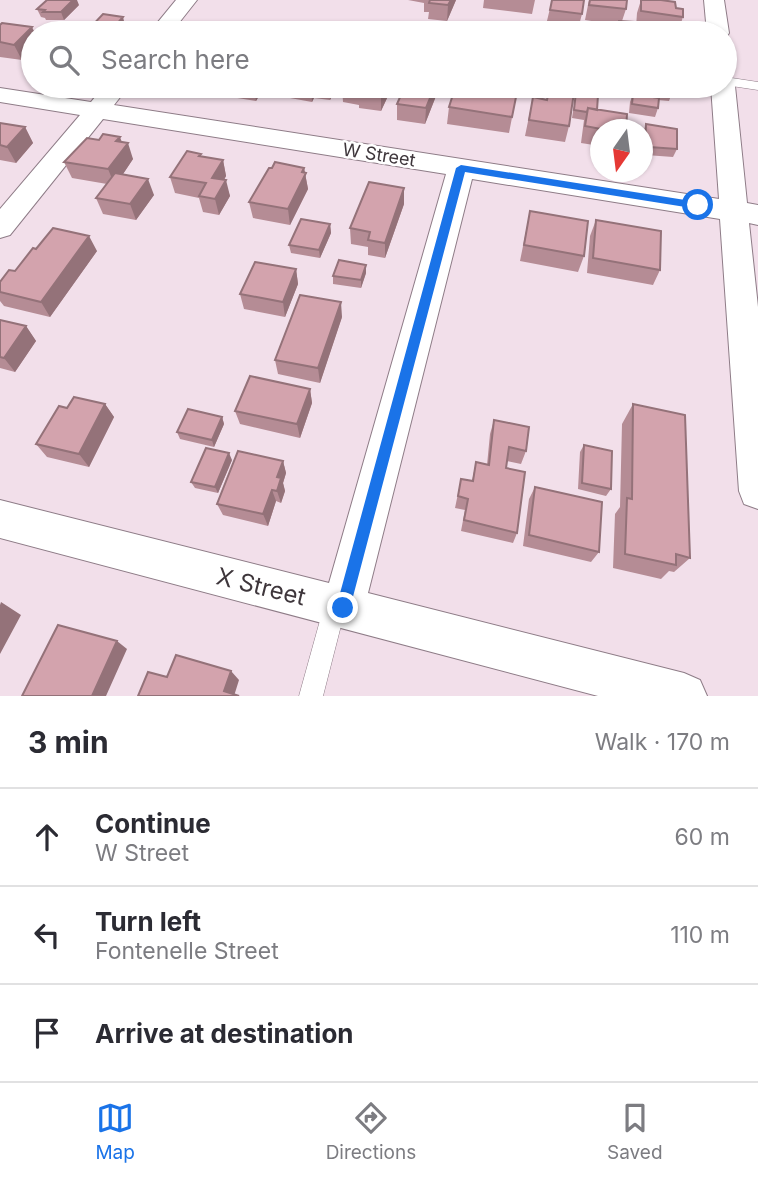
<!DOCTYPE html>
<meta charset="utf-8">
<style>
body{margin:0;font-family:Inter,sans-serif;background:#f7f7f7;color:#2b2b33}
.compass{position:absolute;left:590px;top:119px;width:63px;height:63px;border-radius:50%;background:#fff;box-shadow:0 2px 5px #0004;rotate:194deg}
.stop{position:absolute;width:21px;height:21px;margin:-16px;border:5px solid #1a73e8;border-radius:50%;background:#fff}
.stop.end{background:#1a73e8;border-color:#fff;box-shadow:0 2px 7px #0008}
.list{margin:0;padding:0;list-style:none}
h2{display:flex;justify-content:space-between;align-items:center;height:91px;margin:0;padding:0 28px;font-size:30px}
h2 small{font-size:23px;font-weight:400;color:#7c7c81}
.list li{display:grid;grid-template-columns:46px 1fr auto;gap:21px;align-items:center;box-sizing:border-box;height:98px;padding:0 28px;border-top:2px solid #e1e1e2}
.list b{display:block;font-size:26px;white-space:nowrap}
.list p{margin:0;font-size:23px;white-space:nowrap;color:#7c7c81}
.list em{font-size:23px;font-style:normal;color:#7c7c81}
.icon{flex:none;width:38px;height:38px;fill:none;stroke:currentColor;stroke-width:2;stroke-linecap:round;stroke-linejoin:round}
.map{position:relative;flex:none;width:758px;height:696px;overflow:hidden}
.search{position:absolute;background:#fff;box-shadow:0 2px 5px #0004;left:21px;right:21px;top:21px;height:77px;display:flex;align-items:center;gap:18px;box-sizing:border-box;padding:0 24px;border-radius:38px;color:#7c7c81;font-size:26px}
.sheet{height:385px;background:#fff}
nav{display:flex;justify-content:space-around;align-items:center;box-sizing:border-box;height:98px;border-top:2px solid #e1e1e2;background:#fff;font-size:19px;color:#7c7c81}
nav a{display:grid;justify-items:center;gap:4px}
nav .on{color:#1a73e8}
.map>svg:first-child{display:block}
</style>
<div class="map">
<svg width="758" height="696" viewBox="0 0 758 696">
<rect width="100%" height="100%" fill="#f2dfea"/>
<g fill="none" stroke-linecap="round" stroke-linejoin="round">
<defs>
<path id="service" d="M725 77 758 82V90L725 85Z
M335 595 343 598 346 606 323 696H299L324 606 327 598Z"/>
<path id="minor" d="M176 0H197L171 33H149Z
M704 0H724L729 33 726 38 725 33H707Z
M725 79 731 81 735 86 747 203 758 205V225L749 223 758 307V509L744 504 739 491 720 219 472 179 368 593 684 673 700 680 707 696H598L0 538V500L329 583 446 174 103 119 10 235 0 238V209L80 115 0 102V88L91 102 104 86H129L114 105 719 199 711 86H725Z"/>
</defs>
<use href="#service" stroke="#8e7c87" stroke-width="1"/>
<use href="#minor" stroke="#8e7c87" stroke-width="2"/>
<use href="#service" fill="#fff" fill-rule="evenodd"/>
<use href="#minor" fill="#fff" fill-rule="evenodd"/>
</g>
<path fill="#b58c95" d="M408 0H456L447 21 428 19 429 12H424V3Z
M484 0H535L532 14 483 8Z
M552 0 582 14 578 29 546 25Z
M589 0H627L626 9 622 21 633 33H616L617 25 585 20Z
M641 0H661L676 8 683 17 678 32H671V33H646L647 29 636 27 637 13Z
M79 5 64 20H46L45 18 41 17 37 9Z
M0 25 33 33V61L29 60 27 56 22 60 0 57Z
M125 25 119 33H89L88 30Z
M195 86H220L218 89 206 87 205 89Z
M223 86H265L256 101 225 96Z
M288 86H337L330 100 314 98 312 102 290 98Z
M342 86H388V96L381 111 359 108V105L343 102Z
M405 86H437L436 96 425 124 397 120V104Z
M550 86 569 126 565 142 525 136 533 97 547 99Z
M644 86H672V93L669 101 658 100V108L655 117 629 113 630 102 633 94 643 95Z
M576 92 597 110 626 130H600V146L581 143 584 120 572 118Z
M516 97 509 133 447 124 449 107Z
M0 123 25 127 33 143 16 163 0 160Z
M646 124 677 149 673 157 646 155 642 152 643 133Z
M122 142 133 159 123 174 154 195 136 220 103 214 96 198 107 184 72 178 64 162Z
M201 156 223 160 226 176 224 180 230 196 219 215 203 212 199 198 175 193 170 177Z
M272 168H304L308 189 290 225 253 218 249 202Z
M404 188V204L385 258 368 255V247L351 244 350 228Z
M530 211 584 256 578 272 520 261Z
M596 220 660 270 653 285 587 273 590 236Z
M330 224 331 233 320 258 291 253 289 245Z
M36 249 97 251 50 317 4 306 0 301V282L15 271Z
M296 269 298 284 285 317 244 309 240 294Z
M366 273 361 288 333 284V276Z
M342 317 320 383 278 374 275 360Z
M0 320 26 326 36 341 15 372 0 368Z
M310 389 312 403 300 438 240 424 235 411Z
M105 404 114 417 89 467 47 457 36 444Z
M633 404 690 558 674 572 669 571 661 579 613 568 615 514 620 507 622 424Z
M222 417 224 424 214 447 180 439 177 432Z
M494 420 526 451 521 464 507 461 506 468 517 533 513 543 461 531 465 510 455 508 461 479 472 481 476 462 487 465 490 434Z
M584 445 611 489 606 496 578 489 580 452Z
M232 460 218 493 195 488 191 482Z
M283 461 286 473 283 483 285 491 281 503 276 501 268 526 223 515 217 504Z
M535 487 599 552 591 562 523 546 529 499Z"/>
<path fill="#947279" d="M73 0H77L79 5 64 20 61 12Z
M451 0H456L447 21 448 5Z
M123 17 125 25 119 33H109Z
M32 27 35 33H33V49L25 52 27 56 22 60 14 45Z
M254 86H265L256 101Z
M311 86H313L314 98 312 102Z
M329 86H337L330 100Z
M385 86H388V96L381 111V95Z
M435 86H437L436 96 425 124 426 108Z
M25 127 33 143 16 163 7 147Z
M120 137 124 148 128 143 133 159 115 186 108 169 116 141Z
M223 160 226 176 216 194 212 178Z
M304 168 308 189 290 225 288 209Z
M148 179 154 195 136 220 130 204Z
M226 180 230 196 219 215 215 199Z
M404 188V204L385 258V243Z
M330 224 331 233 320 258 319 250Z
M89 236 97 251 50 317 41 302Z
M366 265V273L361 288V280Z
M296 269 298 284 285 317 283 302Z
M341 302 342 317 320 383 318 368Z
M26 326 36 341 15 372 4 358Z
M310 389 312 403 300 438 297 424Z
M105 404 114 417 89 467 79 454Z
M222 417 224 424 214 447 212 440Z
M229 453 232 460 218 493 215 487Z
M283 461 286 473 283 483 285 491 281 503 277 491V477Z
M272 490 276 501 268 526 263 514Z
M1 602 21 615 0 654V605Z
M117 641 127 649 106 696H92Z
M231 671 239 680 234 696 224 691Z"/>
<path fill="#d3a3ad" stroke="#947279" stroke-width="2" d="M47 0H73L61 12H43L45 10 37 9Z
M430 0H451L448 5 429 3Z
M552 0H584L582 14 550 10Z
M590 0H627L626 9 589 5Z
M641 0H661L675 2 676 8 683 9V17L641 11Z
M103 14 123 17 109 33 88 30Z
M619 21 634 22 633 33H617Z
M2 23 32 27 14 45 0 42V25Z
M649 25 670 27 671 33H649Z
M33 44V54L25 52Z
M342 86H385L381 95 358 92 360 89Z
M405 86H435L426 108 397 104Z
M550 86H575L569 126 529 120 533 97 547 100Z
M646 86H672V93L646 89Z
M455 88 516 97 512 117 449 107Z
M576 92 598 95 597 110 588 108 587 112 574 110Z
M633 94 659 98 658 108 632 104Z
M588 108 627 114 626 130H606L585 126Z
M0 123 25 127 7 147 0 145Z
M646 124 677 129V149L649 147 645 144Z
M103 134 120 137 116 141 128 143 108 169 64 162 87 138 99 140Z
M187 151 201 154 199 156 223 160 212 178 226 180 215 199 199 196 206 183 170 177Z
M275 162 304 168 302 172 306 173 288 209 249 202 269 168H272Z
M115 173 148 179 130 204 96 198Z
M369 182 404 188 385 243 368 240 370 232 350 228Z
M530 211 588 221 584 256 524 245Z
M301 219 330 224 319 250 289 245Z
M596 220 661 231 660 270 593 258Z
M53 228 89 236 41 302 0 292V282L9 270 15 271 33 248 36 249Z
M339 260 366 265 361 280 333 276Z
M255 262 296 269 283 302 240 294Z
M300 295 341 302 318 368 275 360Z
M0 320 26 326 4 358 0 357Z
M250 376 310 389 297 424 235 411Z
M74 397 105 404 79 454 36 444 59 406 67 408Z
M633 404 685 415 690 558 676 554V565L625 554 627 498 632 499Z
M188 409 222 417 212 440 177 432Z
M494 420 529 427 526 451 509 447 506 468 525 472 517 533 464 520 468 499 458 496 461 479 473 481 476 462 489 465Z
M584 445 612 451 611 489 582 483Z
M206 448 229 453 215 487 191 482Z
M238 451 283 461 277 477 281 478 277 491 272 490 263 514 217 504Z
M535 487 602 502 599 552 529 535Z
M58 625 117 641 92 696H22Z
M176 655 231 671 224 691 239 696H138L148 672 167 677Z"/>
<path fill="#1a73e8" d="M461 165 698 202 702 205 698 209 465 172 350 608 348 613 343 615 338 613 336 608 456 168Z"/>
<g text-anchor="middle" stroke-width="5" stroke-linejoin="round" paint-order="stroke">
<g font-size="18" fill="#3e363b" stroke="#fff">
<text transform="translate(379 155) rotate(9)" y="6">W Street</text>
</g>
<g font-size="24" fill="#3e363b" stroke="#fff">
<text transform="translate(261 587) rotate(14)" y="8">X Street</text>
</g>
</g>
</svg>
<svg class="compass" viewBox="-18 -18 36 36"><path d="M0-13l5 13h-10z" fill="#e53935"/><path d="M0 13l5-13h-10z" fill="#7c7c81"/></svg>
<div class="stop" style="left:698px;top:205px"></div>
<div class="stop end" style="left:343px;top:608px"></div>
<div class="search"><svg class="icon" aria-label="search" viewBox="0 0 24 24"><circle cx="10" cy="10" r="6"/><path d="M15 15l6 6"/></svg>Search here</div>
</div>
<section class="sheet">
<h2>3 min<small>Walk · 170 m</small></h2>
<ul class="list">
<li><svg class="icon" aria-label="ahead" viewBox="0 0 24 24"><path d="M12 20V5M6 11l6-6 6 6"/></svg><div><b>Continue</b><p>W Street</p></div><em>60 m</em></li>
<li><svg class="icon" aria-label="left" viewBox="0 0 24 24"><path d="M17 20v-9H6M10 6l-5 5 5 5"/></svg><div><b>Turn left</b><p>Fontenelle Street</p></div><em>110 m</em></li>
<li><svg class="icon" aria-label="arrive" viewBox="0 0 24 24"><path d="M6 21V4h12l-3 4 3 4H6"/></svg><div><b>Arrive at destination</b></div></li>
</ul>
</section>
<nav>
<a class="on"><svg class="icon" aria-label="map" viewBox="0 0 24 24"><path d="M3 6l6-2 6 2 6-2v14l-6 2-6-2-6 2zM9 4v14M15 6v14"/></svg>Map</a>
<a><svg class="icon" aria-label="directions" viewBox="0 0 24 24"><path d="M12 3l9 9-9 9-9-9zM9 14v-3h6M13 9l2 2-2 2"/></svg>Directions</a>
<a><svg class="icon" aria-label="saved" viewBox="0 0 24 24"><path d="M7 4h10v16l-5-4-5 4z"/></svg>Saved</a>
</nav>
